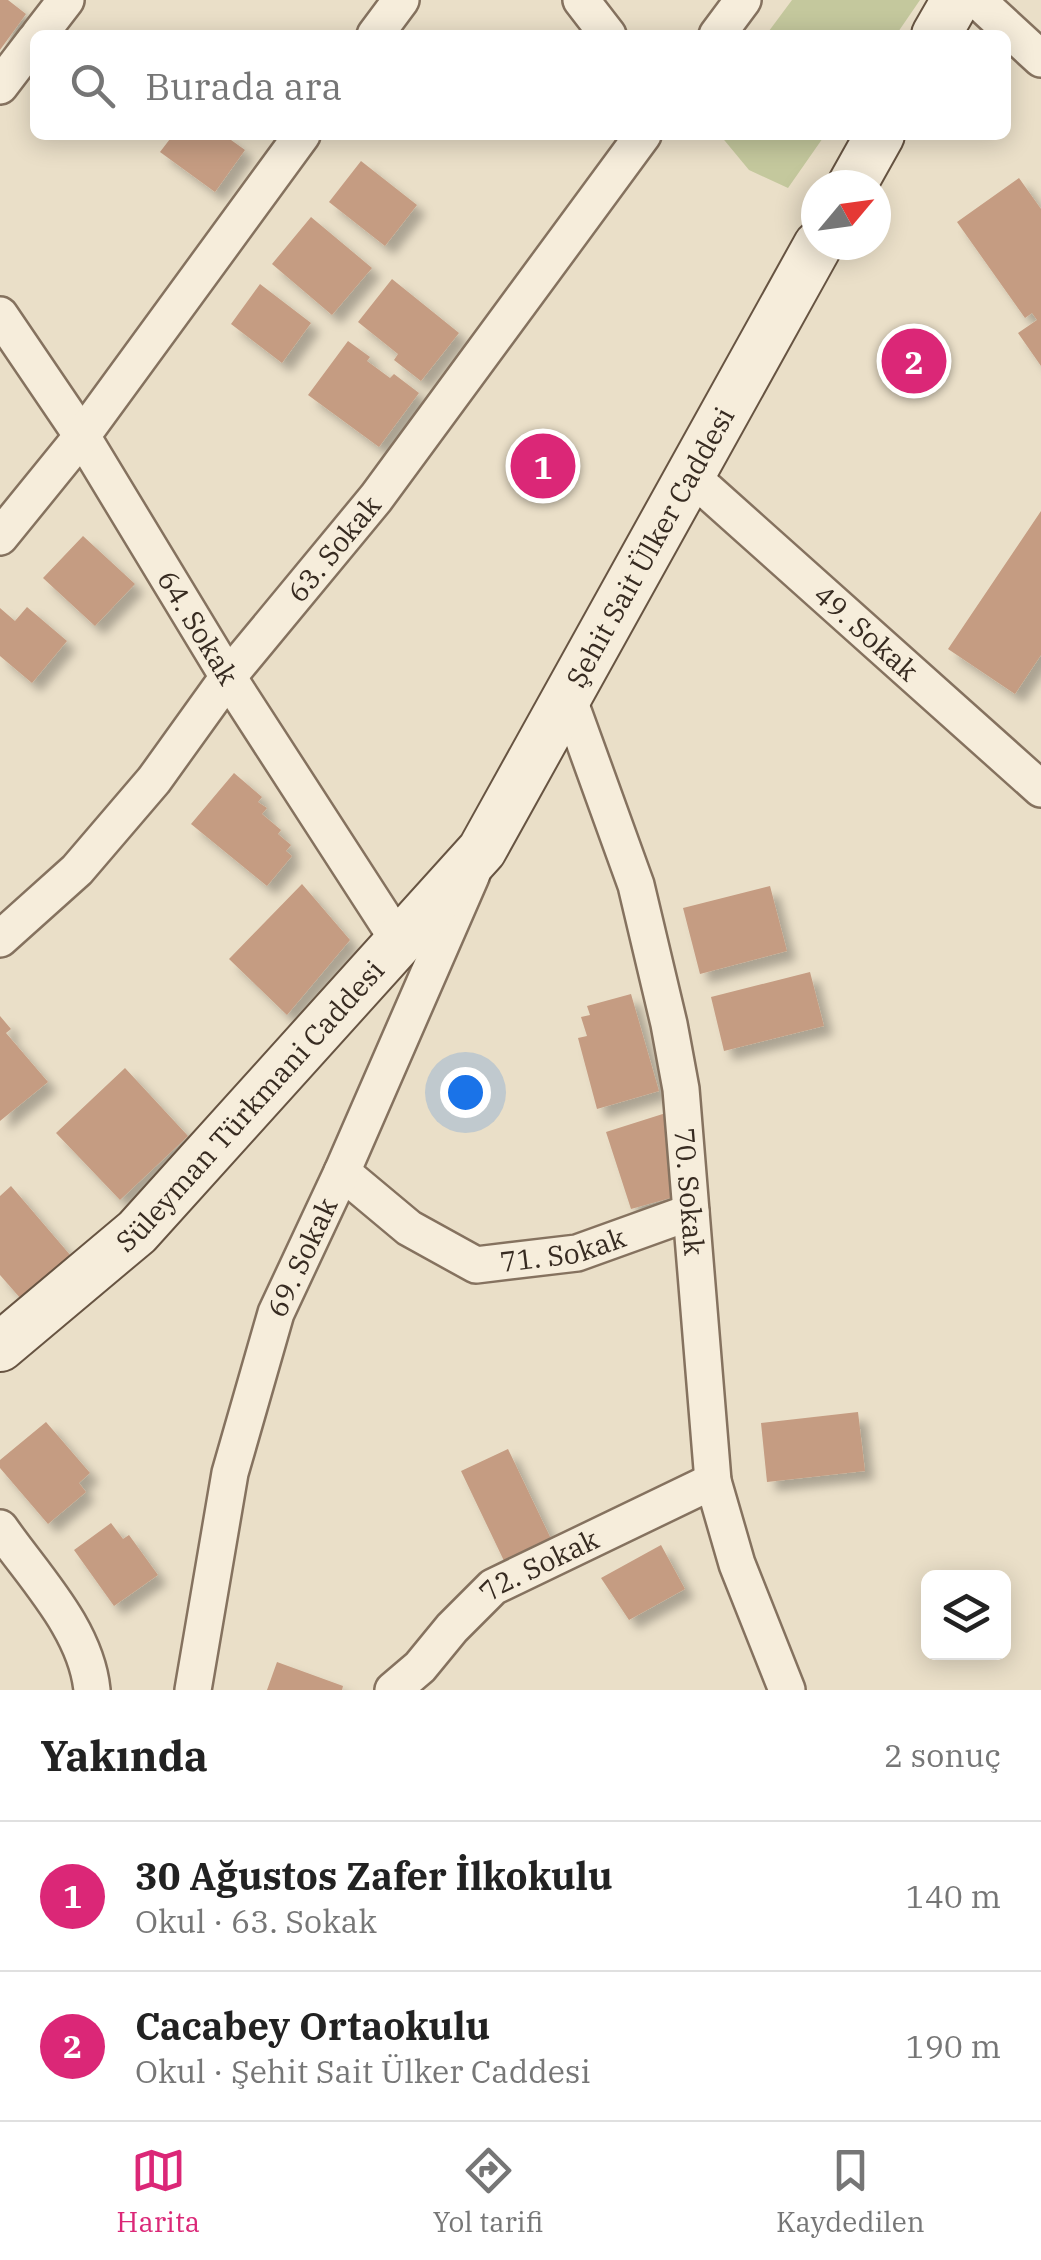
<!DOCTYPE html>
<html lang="tr">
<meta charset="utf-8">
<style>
body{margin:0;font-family:"IBM Plex Serif",serif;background:#f2f2f2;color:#222}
.controls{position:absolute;right:30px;bottom:30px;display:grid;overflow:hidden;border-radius:15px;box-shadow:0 5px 25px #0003}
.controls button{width:90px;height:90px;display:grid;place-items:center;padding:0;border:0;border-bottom:2px solid #e0e0e0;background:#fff;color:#222;font:50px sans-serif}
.compass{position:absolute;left:801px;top:170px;width:90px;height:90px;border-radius:50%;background:#fff;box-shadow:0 5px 25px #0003;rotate:61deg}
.you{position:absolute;left:465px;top:1092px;width:35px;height:35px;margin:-25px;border:8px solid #fff;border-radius:50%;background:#1a73e8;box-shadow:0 0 0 15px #1a73e833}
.badge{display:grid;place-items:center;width:65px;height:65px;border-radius:50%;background:#db2777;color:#fff;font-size:32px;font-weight:700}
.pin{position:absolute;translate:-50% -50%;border:5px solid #fff;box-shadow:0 2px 10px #0006}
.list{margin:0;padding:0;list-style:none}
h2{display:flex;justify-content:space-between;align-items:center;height:130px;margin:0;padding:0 40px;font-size:42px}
h2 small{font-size:32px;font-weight:400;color:#767676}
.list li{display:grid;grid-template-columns:65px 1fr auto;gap:30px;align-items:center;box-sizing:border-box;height:150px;padding:0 40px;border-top:2px solid #e0e0e0}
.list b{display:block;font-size:38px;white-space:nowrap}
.list p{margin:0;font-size:32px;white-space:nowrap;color:#767676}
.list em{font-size:32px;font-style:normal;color:#767676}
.icon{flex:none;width:55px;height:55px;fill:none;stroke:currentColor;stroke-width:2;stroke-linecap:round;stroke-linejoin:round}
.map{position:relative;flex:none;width:1041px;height:1690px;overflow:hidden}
.search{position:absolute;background:#fff;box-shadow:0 5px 25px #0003;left:30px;right:30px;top:30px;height:110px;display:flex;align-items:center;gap:25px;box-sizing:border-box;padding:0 35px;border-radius:15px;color:#767676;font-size:38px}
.sheet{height:430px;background:#fff}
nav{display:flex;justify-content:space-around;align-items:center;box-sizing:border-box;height:140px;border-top:2px solid #e0e0e0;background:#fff;font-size:28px;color:#767676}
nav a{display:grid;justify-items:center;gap:5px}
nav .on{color:#db2777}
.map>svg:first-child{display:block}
</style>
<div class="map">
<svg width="1041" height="1690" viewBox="0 0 1041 1690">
<defs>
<filter id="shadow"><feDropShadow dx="9" dy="9" stdDeviation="5" flood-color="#0004"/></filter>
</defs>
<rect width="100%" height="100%" fill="#eadfc8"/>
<path fill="#c4c89d" d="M792 0H920L896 35H766Z
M720 135H825L788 188 749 170Z"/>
<path fill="#c59c82" filter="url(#shadow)" d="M0 0H8L26 14 0 50Z
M173 135H224L245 150 215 192 160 152Z
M361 161 417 205 385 246 329 202Z
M1019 178 1041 209V366L1018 333 1037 320 1032 313 1025 318 957 222Z
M311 217 372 268 332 315 272 264Z
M392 279 459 333 421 381 394 360 398 354 358 322Z
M260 284 311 323 282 363 231 324Z
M348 341 370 357 367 361 390 378 394 374 419 393 379 447 308 395Z
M1041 511V655L1015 694 948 649Z
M83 536 135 584 95 626 43 578Z
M27 607 67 641 32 683 0 656V608L15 621Z
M234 773 262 797 258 802 267 808 262 814 281 830 278 834 291 845 286 851 292 856 267 886 191 824Z
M302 884 350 940 287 1015 229 959Z
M770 886 787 951 700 974 683 908Z
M810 972 824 1026 724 1051 711 997Z
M631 994 659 1091 597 1109 578 1038 587 1036 581 1017 590 1015 587 1006Z
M0 1016 11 1029 6 1033 48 1082 0 1121Z
M125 1068 188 1136 120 1200 56 1133Z
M669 1112 674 1197 631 1209 606 1132Z
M11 1186 71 1256 21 1299 0 1275V1196Z
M858 1412 865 1471 767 1482 761 1423Z
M46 1422 90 1473 79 1483 86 1492 48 1524 0 1468V1460Z
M508 1449 553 1543 506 1565 461 1471Z
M111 1523 123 1539 129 1535 158 1575 114 1606 74 1550Z
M661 1545 685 1589 629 1620 601 1578Z
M277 1662 343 1686 342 1690H267Z"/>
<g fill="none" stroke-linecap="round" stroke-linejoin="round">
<defs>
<g id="street">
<path d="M581 0 608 35"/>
<path d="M977 0 1041 59"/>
<path d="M39 35 66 0"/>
<path d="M375 35 401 0"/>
<path d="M717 35 743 0"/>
<path d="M0 86 35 40"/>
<path id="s1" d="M0 315 82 436 228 677 398 940"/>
<path id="s2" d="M691 476 1041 789"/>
<path d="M0 537 82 436 302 135"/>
<path id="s3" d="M568 697 636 885 669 1024 681 1089 713 1481 737 1564 787 1690"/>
<path id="s4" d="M0 939 77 870 154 780 228 677 376 498 643 135"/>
<path id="s5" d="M342 1172 409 1228 476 1265 577 1253 691 1212"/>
<path d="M0 1528C34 1577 86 1629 92 1690"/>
<path id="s6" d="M193 1690 230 1473 276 1313 342 1172 472 874"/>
<path id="s7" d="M393 1690 420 1667 452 1628 493 1587 713 1481"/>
</g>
<g id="secondary">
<path d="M936 35 956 0"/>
<path d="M852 185 880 135"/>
<path id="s8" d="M0 1347 137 1232 482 850 818 245"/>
</g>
</defs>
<use href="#street" stroke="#85725f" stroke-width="40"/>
<use href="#secondary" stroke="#675442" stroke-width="52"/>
<use href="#street" stroke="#f6eddb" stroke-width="35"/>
<use href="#secondary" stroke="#f6eddb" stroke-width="48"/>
</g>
<g text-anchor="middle" stroke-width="9" stroke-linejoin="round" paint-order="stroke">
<g font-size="28" fill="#372b21" stroke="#f2ead7">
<text dy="10" stroke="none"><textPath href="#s4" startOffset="515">63. Sokak</textPath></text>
<text dy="10" stroke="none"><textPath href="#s8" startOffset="1040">Şehit Sait Ülker Caddesi</textPath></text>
<text dy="10" stroke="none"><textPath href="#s1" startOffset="370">64. Sokak</textPath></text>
<text dy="10" stroke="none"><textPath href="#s2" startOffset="235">49. Sokak</textPath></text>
<text dy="10" stroke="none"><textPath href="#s8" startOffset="348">Süleyman Türkmani Caddesi</textPath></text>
<text dy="10" stroke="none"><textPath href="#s3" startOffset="512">70. Sokak</textPath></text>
<text dy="10" stroke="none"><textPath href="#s5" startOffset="252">71. Sokak</textPath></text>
<text dy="10" stroke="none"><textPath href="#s6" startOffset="448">69. Sokak</textPath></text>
<text dy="10" stroke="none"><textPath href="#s7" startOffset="195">72. Sokak</textPath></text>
</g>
</g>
</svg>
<div class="controls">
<button><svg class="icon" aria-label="layers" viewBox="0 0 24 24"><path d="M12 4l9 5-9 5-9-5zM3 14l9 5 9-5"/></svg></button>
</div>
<svg class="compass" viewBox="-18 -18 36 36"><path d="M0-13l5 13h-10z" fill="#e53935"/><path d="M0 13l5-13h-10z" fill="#767676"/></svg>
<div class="you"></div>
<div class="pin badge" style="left:543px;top:466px">1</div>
<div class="pin badge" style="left:914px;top:361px">2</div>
<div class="search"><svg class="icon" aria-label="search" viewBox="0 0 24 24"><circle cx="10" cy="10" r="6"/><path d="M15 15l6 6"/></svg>Burada ara</div>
</div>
<section class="sheet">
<h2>Yakında<small>2 sonuç</small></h2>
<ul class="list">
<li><span class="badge">1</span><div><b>30 Ağustos Zafer İlkokulu</b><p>Okul · 63. Sokak</p></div><em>140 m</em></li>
<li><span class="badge">2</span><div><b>Cacabey Ortaokulu</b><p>Okul · Şehit Sait Ülker Caddesi</p></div><em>190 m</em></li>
</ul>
</section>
<nav>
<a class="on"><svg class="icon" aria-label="map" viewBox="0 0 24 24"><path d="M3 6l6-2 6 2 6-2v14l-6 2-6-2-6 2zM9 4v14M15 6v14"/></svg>Harita</a>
<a><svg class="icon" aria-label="directions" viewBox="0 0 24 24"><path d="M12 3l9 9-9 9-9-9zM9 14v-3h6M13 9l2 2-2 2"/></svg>Yol tarifi</a>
<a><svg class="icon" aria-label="saved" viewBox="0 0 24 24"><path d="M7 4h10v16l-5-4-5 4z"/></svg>Kaydedilen</a>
</nav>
